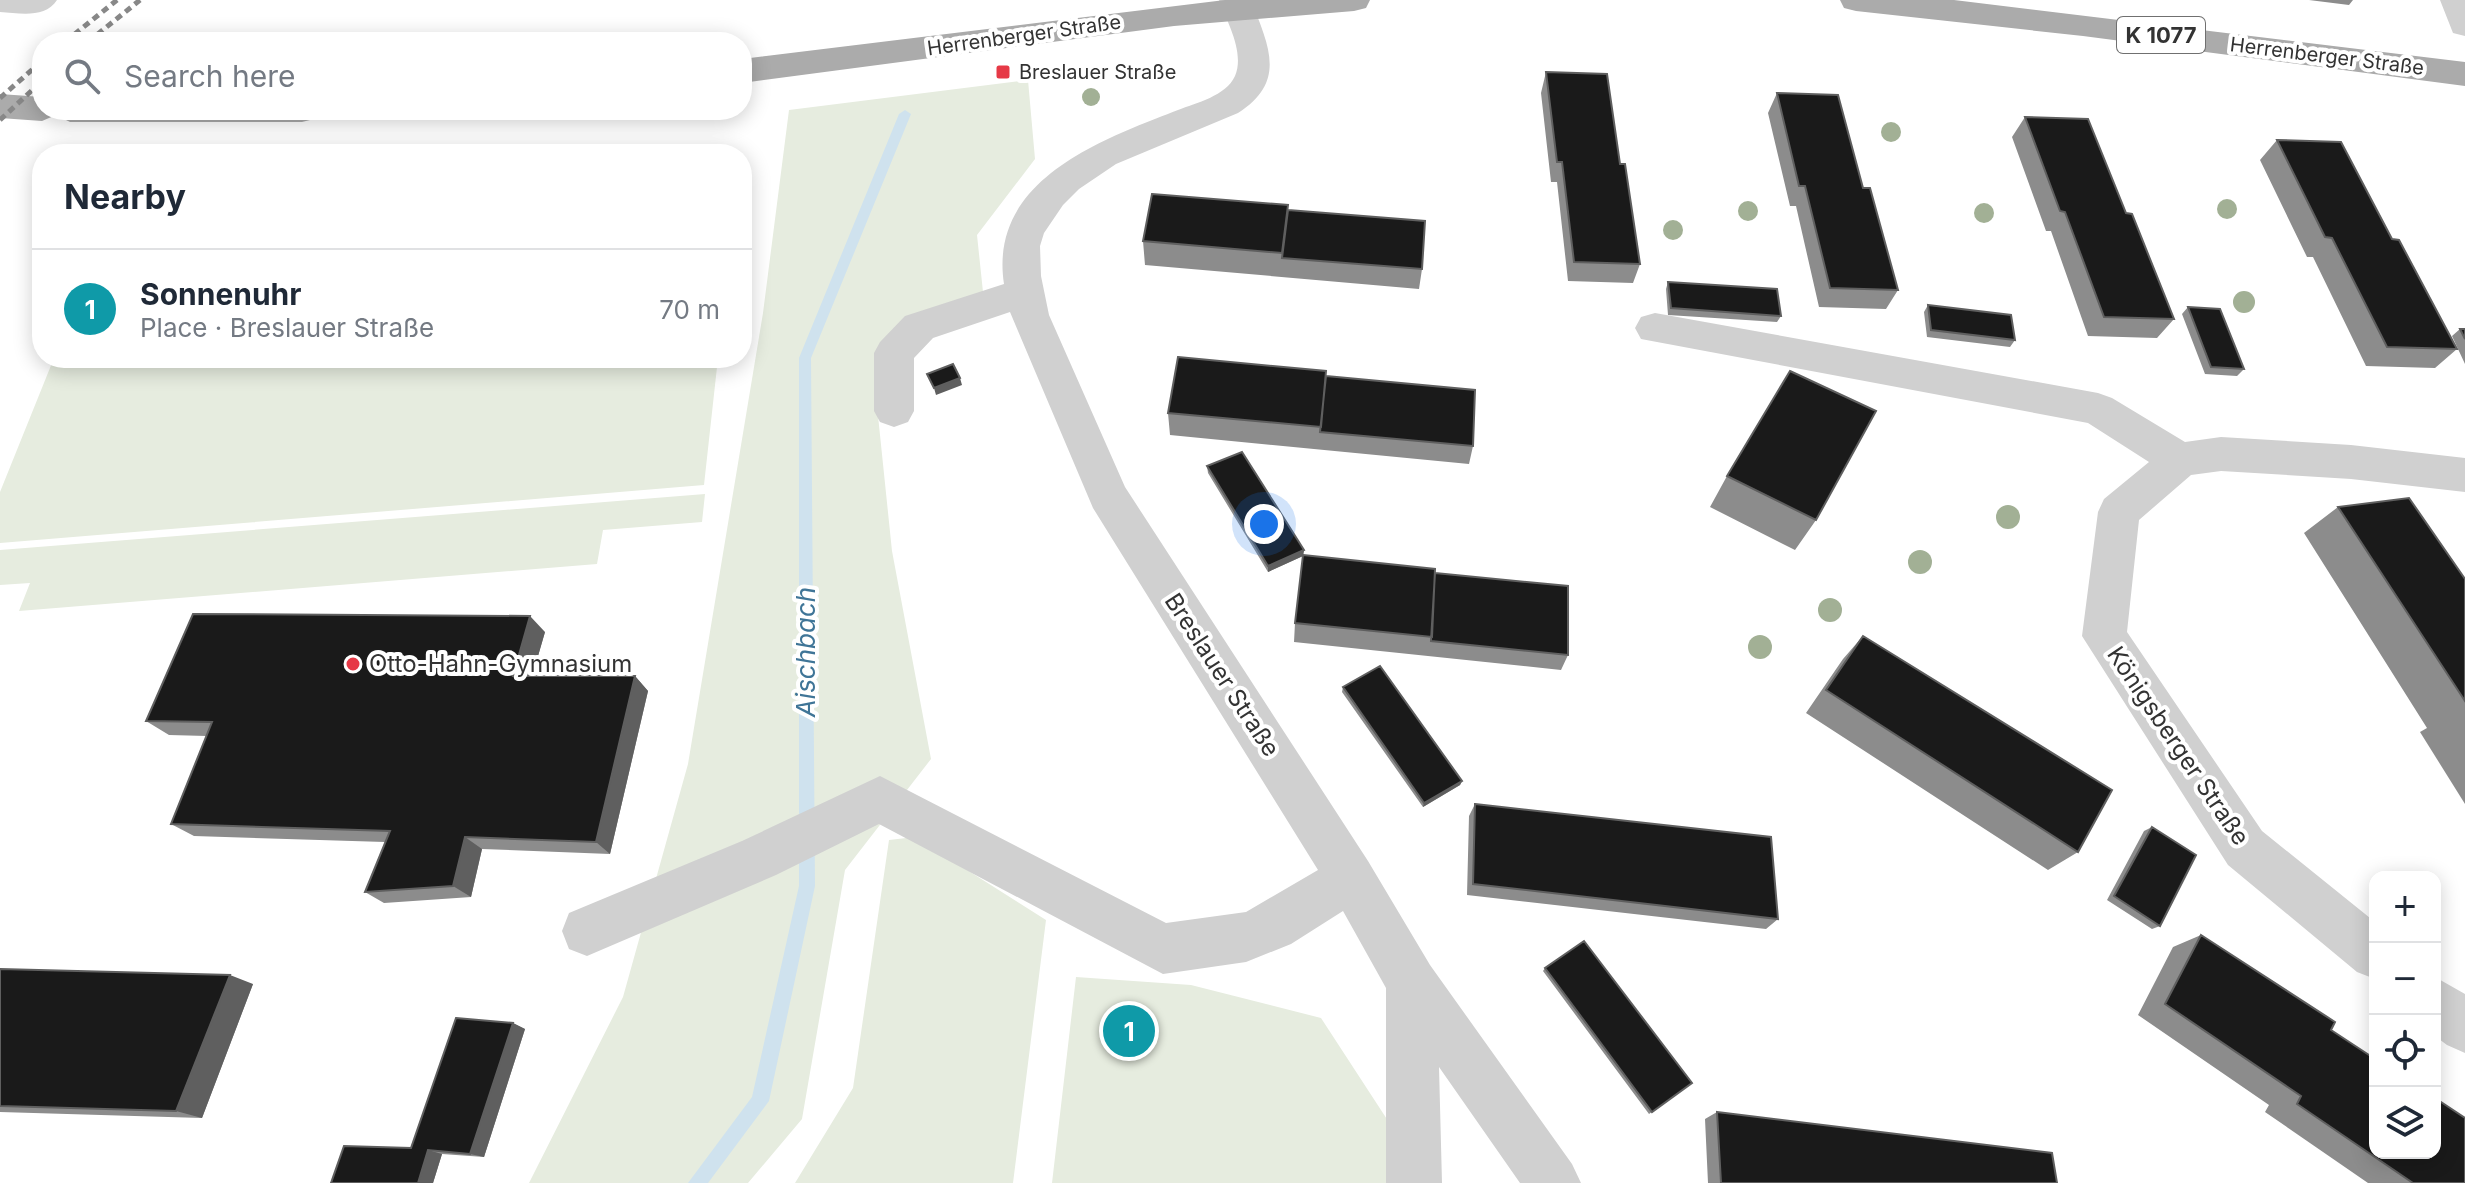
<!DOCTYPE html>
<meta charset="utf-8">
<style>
body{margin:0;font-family:Inter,sans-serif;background:#f2f2f3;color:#1f2937}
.controls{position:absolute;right:24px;bottom:24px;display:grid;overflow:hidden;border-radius:16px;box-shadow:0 4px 20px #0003}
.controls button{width:72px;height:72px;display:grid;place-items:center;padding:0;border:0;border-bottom:2px solid #e0e1e3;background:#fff;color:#1f2937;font:40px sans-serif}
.you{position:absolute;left:1264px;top:524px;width:28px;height:28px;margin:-20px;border:6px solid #fff;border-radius:50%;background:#1a73e8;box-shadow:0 0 0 12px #1a73e833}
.badge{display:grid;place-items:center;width:52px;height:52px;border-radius:50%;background:#7c3aed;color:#fff;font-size:26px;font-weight:700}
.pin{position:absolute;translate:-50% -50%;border:4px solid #fff;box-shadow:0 2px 8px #0006}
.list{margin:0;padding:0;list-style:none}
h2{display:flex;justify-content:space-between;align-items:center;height:104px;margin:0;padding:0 32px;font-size:34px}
h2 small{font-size:26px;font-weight:400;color:#747a83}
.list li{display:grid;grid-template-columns:52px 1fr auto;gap:24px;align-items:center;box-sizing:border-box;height:120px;padding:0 32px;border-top:2px solid #e0e1e3}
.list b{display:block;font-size:30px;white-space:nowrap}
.list p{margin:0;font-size:26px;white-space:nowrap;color:#747a83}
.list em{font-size:26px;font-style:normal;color:#747a83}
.icon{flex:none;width:44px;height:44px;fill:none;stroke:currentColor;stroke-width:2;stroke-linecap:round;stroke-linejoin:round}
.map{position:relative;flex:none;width:2465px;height:1183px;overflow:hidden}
.search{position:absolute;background:#fff;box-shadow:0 4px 20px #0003;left:32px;top:32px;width:720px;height:88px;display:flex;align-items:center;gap:20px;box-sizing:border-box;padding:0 28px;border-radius:32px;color:#747a83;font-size:30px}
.panel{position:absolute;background:#fff;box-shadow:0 4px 20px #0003;left:32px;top:144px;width:720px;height:224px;border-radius:32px}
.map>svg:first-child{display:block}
</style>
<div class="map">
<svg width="2465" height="1183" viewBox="0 0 2465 1183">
<rect width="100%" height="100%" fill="#fff"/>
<path fill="#e6ecdf" d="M1028 80 1035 159 977 235 983 292 932 311 877 406 892 551 931 759 845 870 802 1119 748 1183H529L623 997 688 764 763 313 789 110Z
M54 358H718L704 485 0 543V492Z
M705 494 702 522 603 530 597 564 19 611 30 583 0 585V550Z
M915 837 1046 920 1013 1183H795L853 1088 889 840Z
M1076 977 1191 985 1321 1018 1394 1130 1395 1183H1052Z"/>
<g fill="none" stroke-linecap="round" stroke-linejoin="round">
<path fill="#cfe2ee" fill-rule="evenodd" d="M905 110 911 114 811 358 815 886 769 1101 708 1183H688L752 1097 799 886V358L899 114Z"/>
<path fill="#d0d0d0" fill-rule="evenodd" d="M0 0H57C45 19 19 13 0 12Z
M1219 0H1251C1268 45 1288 81 1238 113L1116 164 1079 189 1063 205 1044 233 1040 246 1041 276 1049 315 1125 487 1368 861 1430 965 1572 1164 1581 1183H1520L1439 1067 1442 1183H1386V988L1343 911 1291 944 1246 962 1163 974 879 824 776 875 587 956 569 949 562 931 569 913 742 841 880 776 1166 923 1246 912 1318 870 1093 508 1010 312 933 338 914 358V411L908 422 894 427 880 422 874 411V353L880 342 905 316 1004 284C988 180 1101 140 1178 110 1196 103 1226 96 1235 76 1245 52 1227 22 1219 0Z
M2440 0H2465V36L2453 33Z
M1655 313 2098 393 2112 398 2185 442 2221 437 2351 445 2465 458V492L2351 479 2221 471 2191 475 2139 520 2127 632 2262 831 2375 922V979L2357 972 2228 865 2082 636 2098 512 2104 499 2149 462 2088 423 1641 339 1635 328 1641 317Z
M2435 977 2465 994V1053L2447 1045 2435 1036Z"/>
<path fill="#ababab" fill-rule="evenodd" d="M1225 0H1370L1366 8 1354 11 1174 26 742 83V59Z
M1840 0H1954L2465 62V86L2083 36 1856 11 1844 8Z
M0 94 42 97V110H319L314 119 302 122H70L56 115 42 121 0 118Z"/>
<path stroke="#888" stroke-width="5" stroke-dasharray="7 5" stroke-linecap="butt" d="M65 42 117 0
M88 42 140 0
M0 98 42 61
M0 120 42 81"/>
</g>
<g fill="#a2b095">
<circle cx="1091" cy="97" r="9"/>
<circle cx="1891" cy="132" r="10"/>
<circle cx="2227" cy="209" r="10"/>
<circle cx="1748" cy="211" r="10"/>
<circle cx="1984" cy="213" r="10"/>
<circle cx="1673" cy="230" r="10"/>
<circle cx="2244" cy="302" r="11"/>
<circle cx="2008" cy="517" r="12"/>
<circle cx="1920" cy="562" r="12"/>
<circle cx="1830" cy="610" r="12"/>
<circle cx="1760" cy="647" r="12"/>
</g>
<path fill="#8c8c8c" d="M2309 0H2353L2349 5Z
M1546 72 1620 164 1640 264 1633 283 1568 281 1557 182H1551L1541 93Z
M1777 93 1863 188 1898 290 1886 309 1819 307 1796 206H1790L1768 113Z
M2025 117 2126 213 2174 319 2157 338 2088 336 2051 231H2046L2012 137Z
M2277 140 2392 239 2457 349 2435 368 2366 366 2313 257H2307L2260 160Z
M1288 210 1422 269 1419 289 1145 265 1143 241Z
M1668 282 1781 316 1777 322 1668 315 1666 289Z
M1928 305 2015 340 2010 347 1927 337 1924 312Z
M2188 307 2244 369 2237 376 2205 374 2182 314Z
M2460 329H2465V364L2452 336Z
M1326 376 1473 446 1469 464 1170 435 1168 413Z
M1207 466 1304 550 1303 556 1268 572 1208 473Z
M1727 476 1816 520 1795 550 1710 507Z
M2338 507 2465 579V804L2420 732 2427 728 2304 533Z
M1435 573 1568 655 1561 670 1294 642 1295 623Z
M545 632 532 676H635L648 691 610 854 482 849 471 897 384 903 365 892 385 842 194 836 171 824 207 736 169 735 146 721Z
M1863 636 2078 852 2048 870 1806 713 1843 659Z
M1343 687 1462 781 1460 785 1423 807 1342 692Z
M1475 804 1778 919 1766 929 1467 895 1469 816Z
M2152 827 2160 926 2152 929 2107 900 2144 831Z
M2201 935 2331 1030 2465 1183H2368L2265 1112 2269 1105 2138 1015 2173 947Z
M1545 968 1692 1083 1649 1114 1543 971Z
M0 969 253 984 202 1118 0 1112Z
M513 1023 525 1029 484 1157 442 1154 433 1183H331L411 1148Z
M1717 1112 2057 1183H1708L1705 1119Z"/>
<path fill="#5f5f5f" d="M960 378 962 385 936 395 934 388Z
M1304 550 1303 556 1268 572V566Z
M530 616 545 632 528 691 513 676Z
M635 676 648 691 610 854 596 842Z
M1462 781 1460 785 1423 807 1424 803Z
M465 837 482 849 471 897 453 886Z
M230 975 253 984 202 1118 176 1111Z
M513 1023 525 1029 484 1157 470 1154Z
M428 1150 442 1154 433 1183H418Z"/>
<path fill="#1a1a1a" stroke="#5f5f5f" stroke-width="2" d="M1546 72 1607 74 1620 164H1625L1640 264 1574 262 1562 162H1557Z
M1777 93 1838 95 1863 188H1870L1898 290 1830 288 1805 186H1799Z
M2025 117 2088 119 2126 213 2132 214 2174 319 2104 317 2065 212 2060 211Z
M2277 140 2341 142 2392 239 2399 240 2457 349 2387 347 2332 238 2325 237Z
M1152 194 1288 205 1282 253 1143 241Z
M1288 210 1425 221 1422 269 1282 258Z
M1668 282 1777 289 1781 316 1671 308Z
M1928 305 2011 315 2015 340 1931 330Z
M2188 307 2220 309 2244 369 2211 367Z
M2460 329H2465V339Z
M1178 357 1326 371 1321 427 1168 413Z
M953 364 960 378 934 388 927 374Z
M1790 371 1876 411 1816 520 1727 476Z
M1326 376 1475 390 1473 446 1320 432Z
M1242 452 1304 550 1268 566 1207 466Z
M2409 498 2465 579V701L2338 507Z
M1303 555 1435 569 1432 637 1295 623Z
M1435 573 1568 586V655L1431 641Z
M193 614 530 616 513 676H635L596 842 465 837 453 886 365 892 390 831 171 824 212 722 146 721Z
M1863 636 2112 790 2078 852 1826 690Z
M1380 666 1462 781 1424 803 1343 687Z
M1475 804 1771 837 1778 919 1473 884Z
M2152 827 2196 855 2160 926 2114 896Z
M2201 935 2335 1022 2331 1030 2375 1059V1153H2435V1098L2465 1118V1183H2413L2297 1104 2301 1096 2165 1004Z
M1584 941 1692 1083 1652 1112 1545 968Z
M0 969 230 975 176 1111 0 1106Z
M456 1018 513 1023 470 1154 428 1150 418 1183H331L344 1146 411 1148Z
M1717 1112 2052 1153 2057 1183H1721Z"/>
<g fill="#e63946" stroke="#fff" stroke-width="3">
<rect x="995" y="64" width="16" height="16" rx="4"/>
<circle cx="353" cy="664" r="8"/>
</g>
<g text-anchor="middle" stroke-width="8" stroke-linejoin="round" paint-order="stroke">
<g font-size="20" fill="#333" stroke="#fff">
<text transform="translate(1024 35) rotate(-8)" y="7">Herrenberger Straße</text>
<text transform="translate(2327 56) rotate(7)" y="7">Herrenberger Straße</text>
</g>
<g font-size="20" fill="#333" stroke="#fff" text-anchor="start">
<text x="1019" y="79">Breslauer Straße</text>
</g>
<rect fill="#fff" stroke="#707070" stroke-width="2" x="2117" y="17" width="88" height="36" rx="6"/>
<g font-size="22" font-weight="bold" fill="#333">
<text x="2161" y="43">K 1077</text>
</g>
<g font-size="24" fill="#333" stroke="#fff" text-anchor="start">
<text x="369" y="672">Otto-Hahn-Gymnasium</text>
</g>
<g font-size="24" fill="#333" stroke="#fff">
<text transform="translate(1222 675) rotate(57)" y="8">Breslauer Straße</text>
<text transform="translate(2178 746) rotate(56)" y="8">Königsberger Straße</text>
</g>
<g font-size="26" font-style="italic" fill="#3f7597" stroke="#fff">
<text transform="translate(806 652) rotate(-90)" y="9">Aischbach</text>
</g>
</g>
</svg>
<div class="controls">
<button>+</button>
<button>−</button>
<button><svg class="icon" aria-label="locate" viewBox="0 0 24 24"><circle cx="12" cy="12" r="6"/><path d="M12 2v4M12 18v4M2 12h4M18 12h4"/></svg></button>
<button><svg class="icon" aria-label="layers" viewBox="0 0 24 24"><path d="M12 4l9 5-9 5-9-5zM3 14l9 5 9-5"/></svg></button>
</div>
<div class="you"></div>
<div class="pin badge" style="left:1129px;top:1031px;background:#0f9aa8">1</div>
<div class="search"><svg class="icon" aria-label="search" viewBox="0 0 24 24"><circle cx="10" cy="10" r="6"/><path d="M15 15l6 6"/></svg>Search here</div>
<section class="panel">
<h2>Nearby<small></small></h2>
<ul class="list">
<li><span class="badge" style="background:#0f9aa8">1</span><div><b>Sonnenuhr</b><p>Place · Breslauer Straße</p></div><em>70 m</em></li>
</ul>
</section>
</div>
